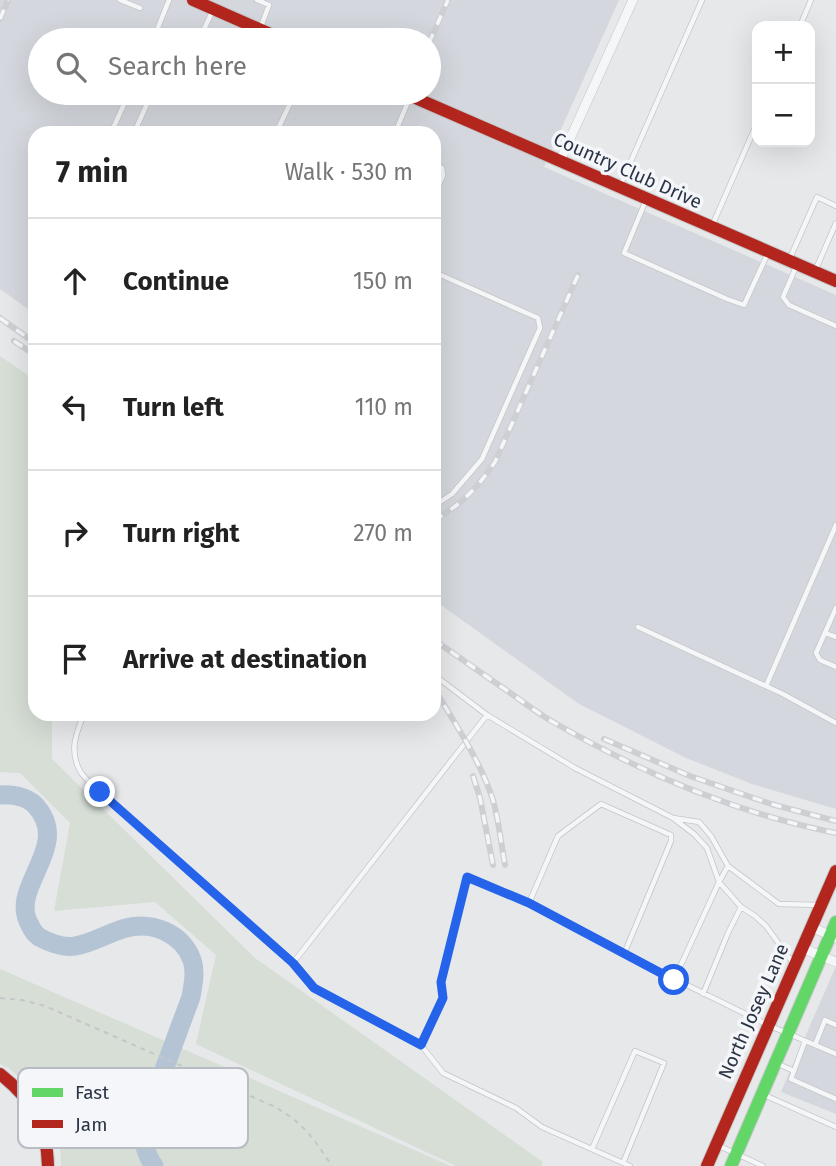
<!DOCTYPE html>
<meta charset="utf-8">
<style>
body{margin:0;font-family:"Fira Sans",sans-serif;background:#f6f6f6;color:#222}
.controls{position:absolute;right:21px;top:21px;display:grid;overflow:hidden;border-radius:14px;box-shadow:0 7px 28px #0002}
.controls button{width:63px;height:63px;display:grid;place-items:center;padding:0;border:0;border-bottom:2px solid #e0e0e0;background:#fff;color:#222;font:35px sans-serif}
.stop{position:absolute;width:21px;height:21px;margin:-16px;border:5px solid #2563eb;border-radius:50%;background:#fff}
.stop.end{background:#2563eb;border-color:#fff;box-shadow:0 2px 7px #0008}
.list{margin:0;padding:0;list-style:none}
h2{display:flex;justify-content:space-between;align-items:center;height:91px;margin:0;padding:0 28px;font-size:30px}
h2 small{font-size:23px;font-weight:400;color:#767676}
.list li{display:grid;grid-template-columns:46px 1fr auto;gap:21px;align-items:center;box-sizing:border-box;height:126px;padding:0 28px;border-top:2px solid #e0e0e0}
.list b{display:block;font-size:26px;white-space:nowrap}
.list em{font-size:23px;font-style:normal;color:#767676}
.icon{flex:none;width:38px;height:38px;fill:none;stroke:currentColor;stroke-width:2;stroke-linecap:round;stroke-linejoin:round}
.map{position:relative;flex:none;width:836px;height:1166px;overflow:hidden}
.search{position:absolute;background:#fff;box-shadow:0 7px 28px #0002;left:28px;top:28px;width:413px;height:77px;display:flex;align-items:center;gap:18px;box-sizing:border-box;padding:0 24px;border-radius:38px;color:#767676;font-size:26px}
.panel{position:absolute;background:#fff;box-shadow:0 7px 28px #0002;left:28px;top:126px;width:413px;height:595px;border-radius:21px}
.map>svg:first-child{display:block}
</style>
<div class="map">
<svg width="836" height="1166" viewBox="0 0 836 1166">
<rect width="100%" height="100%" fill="#e6e8ea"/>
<path fill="#d4d7dd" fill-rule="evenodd" d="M0 0H619L544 167 836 295V809L752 784 686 758 579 704 434 600V133H35V314L0 289ZM40 40H429V93H40Z
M836 966V1114L781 1092Z"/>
<path fill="#d6ded6" d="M0 356 35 380V714H52V759L255 958 543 1162 541 1166H456L196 1044 216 955 155 902 54 911 70 823 20 773 0 772Z
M0 969 451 1166H61L60 1143 41 1099 9 1068 0 1064Z"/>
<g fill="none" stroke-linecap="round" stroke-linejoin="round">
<path stroke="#b4c4d5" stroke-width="19" d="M0 795C11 794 26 796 35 805 74 847 7 887 30 925 32 930 35 934 39 937 50 943 63 948 75 946 91 944 110 932 126 928 152 921 182 933 192 960 196 972 193 985 191 997L146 1118C142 1137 143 1150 154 1166"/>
<defs>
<path id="lane" d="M120 0 140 8
M257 0 269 5 260 29
M800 26 811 0
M153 40 169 0
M199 40 213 10
M111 133 129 93
M134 133 147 104 157 93
M276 133 295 93
M395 133 410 97
M434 164 442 168 443 175 434 196
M620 186 702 0
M646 200 624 253 727 299 744 305 768 253
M712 226 757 123
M790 258 817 197 836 206
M796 267 783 297 789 305 836 326
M815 271 836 223
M434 272 538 318 540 328 482 459 452 494 434 506
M836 608 816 653 820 660 836 667
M638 627 783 694 836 723
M825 633 836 637
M434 677 442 681 487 715
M766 686 836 525
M84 714C76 733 69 751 80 771 84 778 94 786 100 792L293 963
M529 903 467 877 441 982 443 998 421 1045 443 1073 516 1108 542 1127 630 1166
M624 954 529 903 558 836 601 804 671 835V841L624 954 768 1025 836 1054
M793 963 766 926 755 916 741 907 719 882 707 848 694 834 673 818 699 822 711 836 728 866 779 904 820 905
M674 980 719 882 728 866
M703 994 728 933 741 907
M805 1041 791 1079 836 1099
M421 1045 314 988 293 963 487 715 575 768 673 818
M815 1045 825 1020 836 1025
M776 1063 794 1071
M762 1094 836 1127
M717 1145 763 1166
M592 1149 635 1051 664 1063 623 1163"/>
<path id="street" d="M560 161 633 0
M811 927 836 938
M802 948 836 962"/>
<path id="fast" d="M731 1166 836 922"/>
<path id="jam" d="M193 0 284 40
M404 93 836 281
M0 1074C32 1099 47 1125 48 1166
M707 1166 836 871"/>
</defs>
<use href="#lane" stroke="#c4c6c8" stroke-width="6"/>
<use href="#street" stroke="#c4c6c8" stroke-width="10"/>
<use href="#fast" stroke="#c4c6c8" stroke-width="14"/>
<use href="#jam" stroke="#c4c6c8" stroke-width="14"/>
<path stroke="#c5c6ca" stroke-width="2" stroke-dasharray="5 5" stroke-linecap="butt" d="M0 998 22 1000 45 1006 273 1106C304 1123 313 1138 332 1166"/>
<use href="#lane" stroke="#f5f6f7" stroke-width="4.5"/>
<use href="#street" stroke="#f5f6f7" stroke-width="9"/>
<use href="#fast" stroke="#63d668" stroke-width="12"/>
<use href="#jam" stroke="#b3261e" stroke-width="12"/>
<defs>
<path id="rail" d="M0 19 8 0
M429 43 448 0
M0 318 35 343
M14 341 35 355
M434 521C463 502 475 491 495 462L578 275
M434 640C459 657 484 675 509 692 522 701 535 711 548 719 637 771 735 813 836 833
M434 688C455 724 480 760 493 800 499 821 501 844 505 865
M604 739 690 776 771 804 836 821
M473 776 480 798 493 865"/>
</defs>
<use href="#rail" stroke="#cecfd2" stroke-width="6"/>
<use href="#rail" stroke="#f4f6f9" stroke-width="3.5" stroke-dasharray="10" stroke-linecap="butt"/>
</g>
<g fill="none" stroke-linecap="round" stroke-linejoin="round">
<path stroke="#2563eb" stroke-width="9" d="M100 792 293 963 314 988 421 1045 443 998 441 982 467 877 529 903 674 980"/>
</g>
<g text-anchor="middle" stroke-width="7" stroke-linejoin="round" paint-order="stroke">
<g font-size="19" fill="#2b3445" stroke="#f4f6f9">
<text transform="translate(628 170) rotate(24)" y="7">Country Club Drive</text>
<text transform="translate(753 1011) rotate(-66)" y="7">North Josey Lane</text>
</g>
</g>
<rect x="18" y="1068" width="230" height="80" rx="10" fill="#f4f6f9" stroke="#b8bcc3" stroke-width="2"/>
<rect x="32" y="1088" width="31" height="9" fill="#63d668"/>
<rect x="32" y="1120" width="31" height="8" fill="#b3261e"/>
<g font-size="19" fill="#2b3445">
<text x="75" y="1099">Fast</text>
<text x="75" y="1131">Jam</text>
</g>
</svg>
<div class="controls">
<button>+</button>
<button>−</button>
</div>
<div class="stop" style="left:674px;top:980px"></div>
<div class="stop end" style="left:100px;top:792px"></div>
<div class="search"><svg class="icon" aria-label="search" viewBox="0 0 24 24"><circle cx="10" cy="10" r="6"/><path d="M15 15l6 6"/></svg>Search here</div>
<section class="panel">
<h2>7 min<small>Walk · 530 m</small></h2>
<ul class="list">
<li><svg class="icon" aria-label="ahead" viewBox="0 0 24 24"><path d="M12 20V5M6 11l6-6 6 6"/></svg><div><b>Continue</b></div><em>150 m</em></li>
<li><svg class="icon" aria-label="left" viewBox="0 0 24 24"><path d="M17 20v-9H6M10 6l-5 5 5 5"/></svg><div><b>Turn left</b></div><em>110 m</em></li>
<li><svg class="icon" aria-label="right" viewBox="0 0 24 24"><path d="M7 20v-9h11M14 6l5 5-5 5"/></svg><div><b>Turn right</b></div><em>270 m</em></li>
<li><svg class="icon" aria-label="arrive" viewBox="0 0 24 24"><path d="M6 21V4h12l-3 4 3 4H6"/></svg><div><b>Arrive at destination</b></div></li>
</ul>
</section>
</div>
